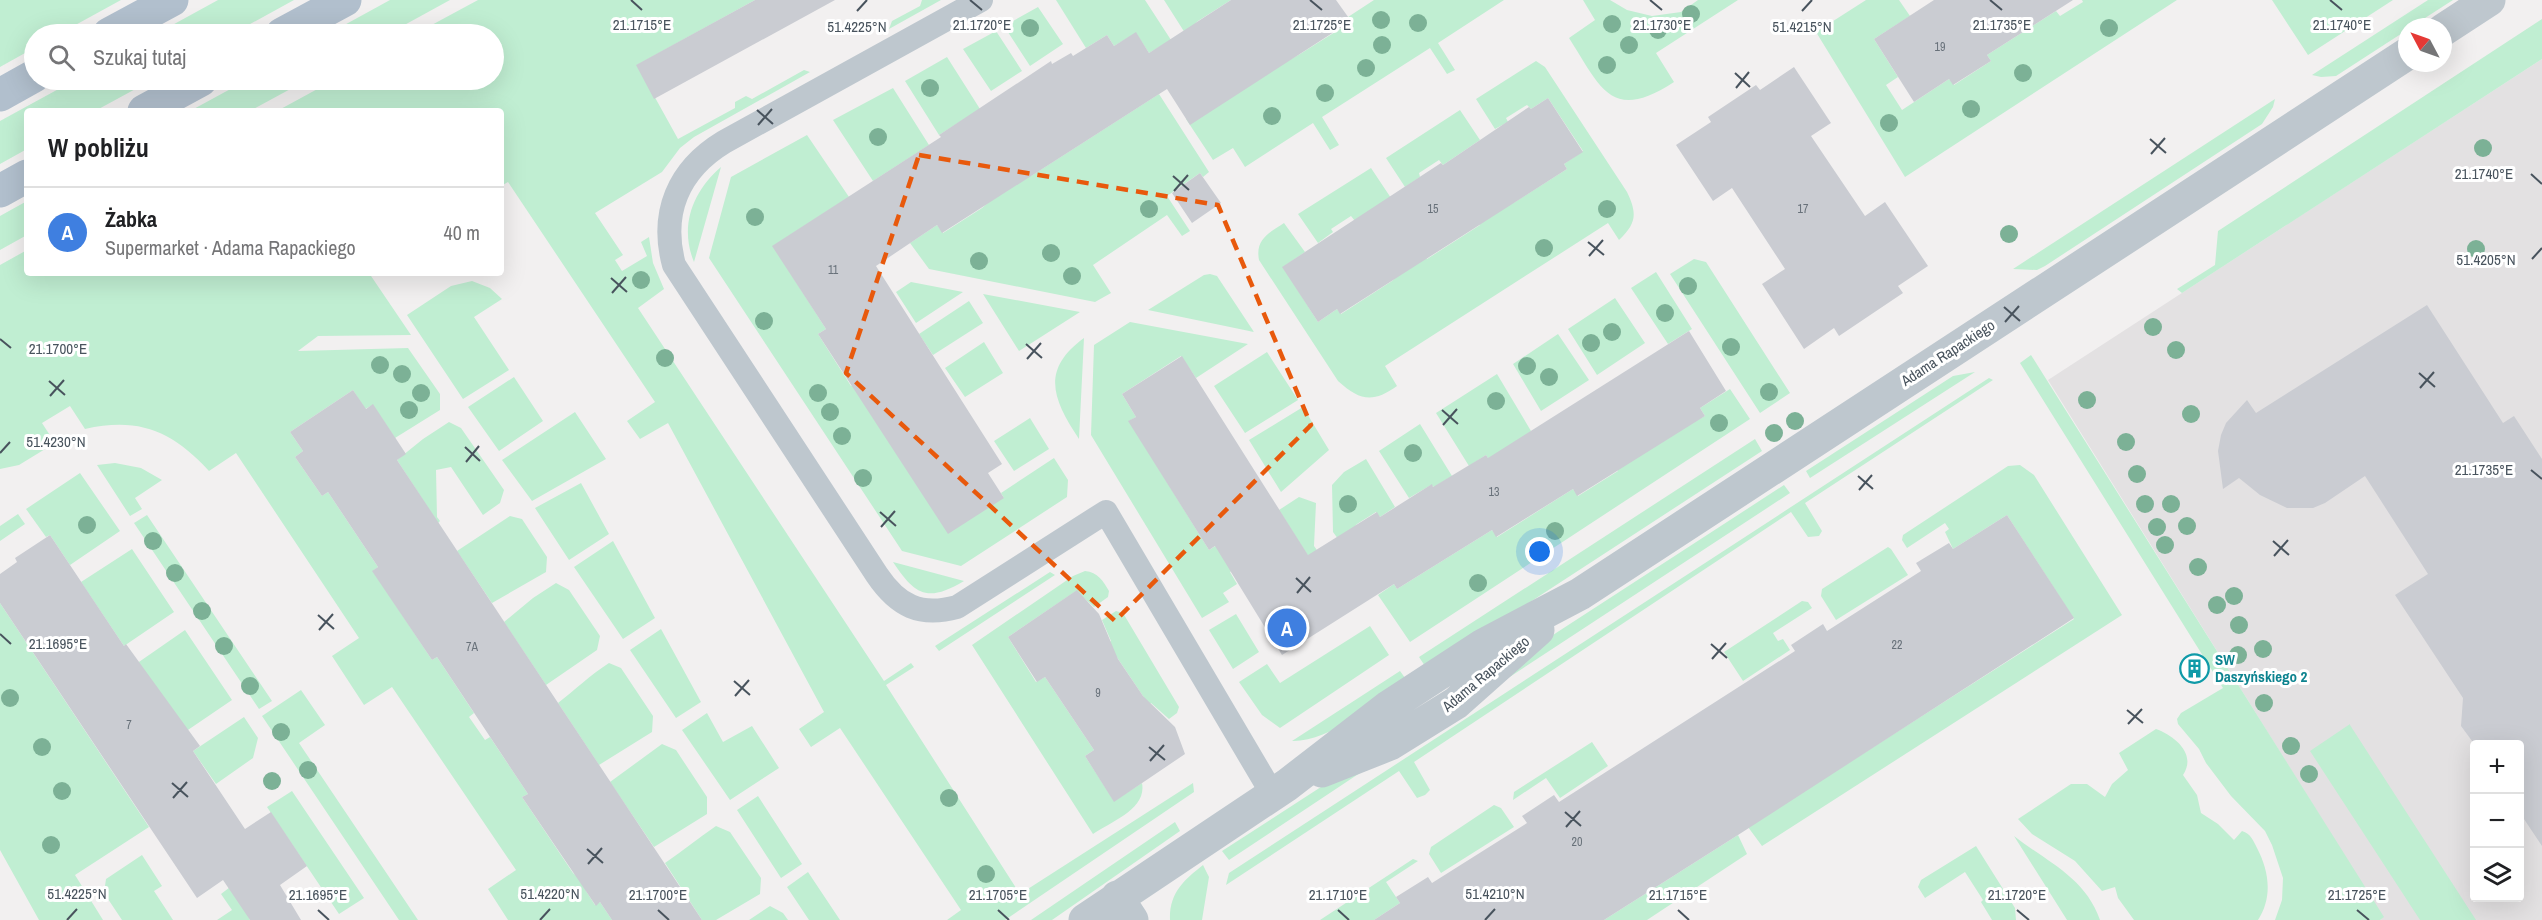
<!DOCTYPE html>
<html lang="pl">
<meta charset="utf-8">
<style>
body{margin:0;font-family:"Archivo Narrow",sans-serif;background:#f6f6f6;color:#202124}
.controls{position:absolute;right:18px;bottom:18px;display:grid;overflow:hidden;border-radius:6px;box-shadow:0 6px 24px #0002}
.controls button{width:54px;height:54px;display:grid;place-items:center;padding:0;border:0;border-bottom:2px solid #e0e0e0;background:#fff;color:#202124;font:30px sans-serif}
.compass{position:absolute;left:2398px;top:18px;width:54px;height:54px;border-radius:50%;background:#fff;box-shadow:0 6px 24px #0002;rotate:311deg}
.you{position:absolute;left:1540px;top:552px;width:21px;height:21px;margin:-15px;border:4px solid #fff;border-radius:50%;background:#1a73e8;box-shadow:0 0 0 9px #1a73e833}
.badge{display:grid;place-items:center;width:39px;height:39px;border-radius:50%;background:#ea580c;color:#fff;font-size:20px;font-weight:700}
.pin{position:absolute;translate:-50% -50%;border:3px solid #fff;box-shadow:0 2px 6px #0006}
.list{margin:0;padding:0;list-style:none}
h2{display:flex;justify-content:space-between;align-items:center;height:78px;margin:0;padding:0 24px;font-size:26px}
h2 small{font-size:20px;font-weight:400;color:#757577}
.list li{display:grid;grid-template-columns:39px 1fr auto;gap:18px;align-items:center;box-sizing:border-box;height:90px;padding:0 24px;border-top:2px solid #e0e0e0}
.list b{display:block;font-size:22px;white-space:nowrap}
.list p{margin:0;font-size:20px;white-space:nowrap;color:#757577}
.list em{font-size:20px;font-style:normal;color:#757577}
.icon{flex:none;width:33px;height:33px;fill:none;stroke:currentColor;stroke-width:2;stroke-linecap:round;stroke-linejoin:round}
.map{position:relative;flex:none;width:2542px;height:920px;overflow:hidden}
.search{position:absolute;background:#fff;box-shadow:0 6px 24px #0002;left:24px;top:24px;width:480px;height:66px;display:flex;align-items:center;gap:15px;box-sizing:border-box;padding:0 21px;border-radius:33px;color:#757577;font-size:22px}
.panel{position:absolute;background:#fff;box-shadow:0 6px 24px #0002;left:24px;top:108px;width:480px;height:168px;border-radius:6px}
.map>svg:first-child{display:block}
</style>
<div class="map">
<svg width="2542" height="920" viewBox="0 0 2542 920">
<rect width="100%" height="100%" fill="#f2f0f0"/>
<path fill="#e3e1e2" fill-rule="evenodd" d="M2542 59V920H2380L2383 917 2048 380ZM2474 744H2520V898H2474Z"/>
<path fill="#c0eed2" d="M0 0H121L59 34H34V48L0 67Z
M218 0H294L232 34H156Z
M390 0H450L388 34H328Z
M478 0H755L637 65 678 139 735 108V102L746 96 752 99 804 70 810 72 694 137 680 148 662 172 595 213 623 255 615 260 622 271 647 256 641 242 649 237 653 263 664 289 638 308 884 681 911 663 914 667 886 685 1020 894 1193 783 1194 792 1005 920H947L961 910 840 728 811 747 799 729 824 712 668 423 640 439 627 421 655 402 508 182 501 186V111H277L334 80H494V34H415Z
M922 0H941L889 29 892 21 920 6Z
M1056 0H1145L1171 40 1149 53 1136 33 1114 46 1107 35 1086 48Z
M1164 0H1231L1198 21 1185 33Z
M1374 0H1504L1438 43 1455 70 1447 74 1430 48 1322 117 1339 145 1330 150 1313 123 1245 167 1233 148 1213 160 1186 119 1300 54 1351 22 1348 17Z
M1583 0H1610L1627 10 1652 16 1681 12 1698 0H1738L1656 53 1674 82C1611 123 1601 88 1569 38L1595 20Z
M1866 0H1899L1910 16 1874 39 1898 77 1886 85 1902 110 1949 79 1954 85 1991 61 1987 55 2056 11 2060 16 2083 2 2082 0H2177L1905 177 1816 32Z
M2272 0H2393L2308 55Z
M2428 0H2453L2411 27H2407V30L2336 76 2321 77 2312 75Z
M1038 7 1063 44 1030 66 1004 26Z
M2542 19V59L2182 293 2177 289 2215 265 2218 231Z
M996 31 1022 71 991 91 963 49Z
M947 57 980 109 939 135 905 81Z
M1536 61 1545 67 1627 192C1637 213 1637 223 1619 240L1608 223 1385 366 1397 386C1373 403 1360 401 1338 381L1259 260C1255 239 1269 233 1284 223L1305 252 1283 267 1318 322 1337 309 1341 314 1392 281 1423 254 1427 259 1480 225 1477 220 1515 202 1567 169 1564 164 1583 151 1548 98 1531 109 1527 105 1506 118 1508 122 1495 129 1476 99Z
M75 80H152L95 111H27V149L0 164V121Z
M247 80H307L250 111H190Z
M893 88 929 145 873 181 833 120Z
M1159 94 1209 172 1203 177 1200 173 1167 196 1190 231 1182 236 1167 215 1093 265 1111 293 1095 302 929 269 910 243 937 225 943 233 982 208 1026 170 1031 176Z
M2275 99 2273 107 2262 124 2045 266 2037 270 2013 269Z
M1460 110 1480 140 1443 165 1439 160 1419 173 1420 177 1405 187 1386 158Z
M807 135 849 197 773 246 826 329 818 334 851 386 861 381 1004 498 1001 493 1054 458 1068 480 1067 497 961 566 902 551 709 258 731 177Z
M721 167 694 262C679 226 693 191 721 167Z
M1371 168 1391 198 1355 221 1351 216 1331 229 1333 232 1318 243 1298 214Z
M27 201V235L0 250V216Z
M27 250V273H369L411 335 318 336 298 351 408 348 440 394V410L395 438 373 405 365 409 353 390 290 432 303 451 295 457 322 496 328 492 378 567 373 571 432 660 437 657 474 713 469 717 485 740 490 737 528 794 522 797 573 873 591 888 586 891 595 905 600 902 612 920H508L488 889 516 870 392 687 364 705 332 656 359 638 236 453 209 471C172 431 139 417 85 429L70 406 42 423 55 443 19 465 0 469V265Z
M1694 259 1706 262 1790 393 1760 413 1670 274Z
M1656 272 1692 329 1668 344 1631 288Z
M1210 274 1217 276 1254 332 1148 310 1204 275Z
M472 281 490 288 502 299 474 317 509 370 463 399 407 315 451 286Z
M911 282 963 292 916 323 896 292Z
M983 294 1080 312 1019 351Z
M1615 298 1645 343 1597 375 1568 329Z
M969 301 983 323 933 355 919 334Z
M1130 322 1248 344 1196 378 1181 356 1122 394 1136 417 1129 421 1209 550 1217 545 1233 570 1230 572 1237 584 1223 593 1229 602 1202 618 1091 435 1094 345Z
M1558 334 1589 380 1541 411 1513 364Z
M1084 338 1079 439C1053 400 1040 370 1084 338Z
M984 342 1003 373 965 397 945 368Z
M1267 352 1298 400 1245 433 1214 386Z
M2031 355 2384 917 2380 920H2275L2282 900 2283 878 2272 845 2265 831 2231 796 2206 763 2199 749 2178 724 2177 719 2181 713 2223 688 2020 363Z
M1975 372 1810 478 1806 471 1953 376Z
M1497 374 1531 431 1492 465 1486 455 1469 466 1436 413Z
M514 377 543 421 499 451 468 407Z
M1989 378 1993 380 1805 503 1822 531 1819 536 1808 537 1791 512 1414 762 1430 790 1425 795 1417 798 1399 771 1226 885 1229 873Z
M1730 389 1750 419 1410 642 1378 595 1394 584 1397 589 1492 530 1497 537 1573 489 1578 496 1618 471 1613 463 1705 416 1700 408Z
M1303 407 1329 450 1281 492 1249 440Z
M575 412 606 459 532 501 502 460Z
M1030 418 1049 449 1014 471 994 441Z
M449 422 461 428 504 490 500 503 483 515 451 467 436 470 437 517 440 521 438 523 397 460 423 439Z
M1420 424 1452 476 1434 487 1431 485 1409 498 1379 451Z
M1755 439 1762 451 1427 669 1419 657Z
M1366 459 1395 507 1380 517 1376 512 1357 524 1341 543 1333 532 1332 485 1344 472Z
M115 463 141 468 162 480 135 498 142 509 130 516 97 465Z
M2020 465 2034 475 2122 615 1762 846 1748 827 2074 619 2007 515 1953 549 1945 532 1949 529 1945 523 1907 548 1902 540 1903 535 2008 466Z
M80 473 120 531 70 565 50 535 46 537 26 509Z
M581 483 609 534 569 560 535 508Z
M1784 485 1790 493 1499 684 1540 644 1556 633Z
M1299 497 1316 503 1314 546 1319 553 1310 559 1279 510Z
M18 514 25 524 0 541V526Z
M147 515 272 701 259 709 134 523Z
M510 516 522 519 547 557 546 572 492 603 457 551Z
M613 541 655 618 623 639 574 567Z
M1888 547 1891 549 1908 575 1836 620 1821 596 1822 589Z
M132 549 174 612 124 646 81 582Z
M893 562 964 581C927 603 915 595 893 562Z
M1085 571C1098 572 1103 581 1109 591L1108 597 1094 607 1076 591 1008 637 1036 682 1045 677 1094 750 1085 756 1114 801 1142 783C1147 809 1112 821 1093 834L972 645 1073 576Z
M1050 572 1055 575 939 651 935 646Z
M556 583 569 590 600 636 597 650 546 685 504 622 533 598Z
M1802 601 1808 602 1812 608 1773 633 1778 641 1783 639 1790 650 1743 681 1724 652Z
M0 603 149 827 75 875 103 920H39L0 850Z
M1116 611 1123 613 1179 707 1177 713 1169 719 1151 703 1149 705 1108 644 1111 641 1102 620Z
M1236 614 1259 652 1233 669 1209 630Z
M1370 626 1389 655 1280 728 1262 715 1239 682 1267 664 1280 683Z
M661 629 701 702 676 718 630 650Z
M185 630 232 700 182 734 136 664Z
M609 663 621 668 653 716 652 732 599 765 558 703C575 690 590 675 609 663Z
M1400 671 1408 682C1376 702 1330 742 1292 741Z
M301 690 325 725 299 743 418 920H399L262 716Z
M707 713 723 742 752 726 779 768 730 800 682 730Z
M244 717 258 738 253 758 216 784 193 751Z
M2350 724V725L2476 920H2420L2310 751Z
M2156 729C2175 736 2197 754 2183 775L2197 795 2201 813 2218 824 2234 840 2242 831C2251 834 2253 840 2257 848 2269 871 2273 897 2258 920H2134L2118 898 2115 887 2102 891 2075 861 2032 834 2018 819 2071 784H2087L2105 797 2112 784 2128 770 2119 753Z
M1592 742 1608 766 1560 798 1546 778 1513 800 1514 792Z
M662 744 676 750 707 797V814L654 847 610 782Z
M1381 759 1229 860 1222 851 1324 785Z
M292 791 364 898 339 914 267 807Z
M758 796 802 864 781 878 737 810Z
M1494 805 1501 808 1514 827 1441 873 1429 854 1431 847Z
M1175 822 1180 831 1052 920H1031Z
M716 826 730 832 761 878 760 894 716 920H702L665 863C683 851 698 838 716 826Z
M1738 835 1747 854 1647 920H1604Z
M2014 836C2047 862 2085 877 2100 920H2067Z
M1976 846 2015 908 2016 920H1992L1981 902 1983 900 1965 872 1925 898 1918 887 1921 880Z
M142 855 162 886 154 891 173 920H122L104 893 106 879Z
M1413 859 1418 861 1386 882 1400 903 1374 920H1320Z
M1203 865 1209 877 1202 920H1170C1169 893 1184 880 1203 865Z
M808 872 840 920H809L787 887Z
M234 884 250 920H217L232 910 221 894Z
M770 906 783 913 788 920H749Z"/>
<path fill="#caccd2" d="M755 0H835L654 99 636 65Z
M1231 0H1336L1351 21 1190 125 1167 89 942 233 937 225 876 266 1002 464 988 473 1004 498 948 534 818 334 826 329 772 246 941 137 939 135 1051 61 1052 64 1071 53 1073 56 1107 35 1114 46 1136 32 1149 53Z
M1934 0H2073L1987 55 1991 61 1953 85 1949 79 1914 102 1874 39Z
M1794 67 1831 123 1811 136 1865 216 1885 202 1928 266 1898 286 1903 293 1839 336 1834 328 1804 349 1762 284 1785 269 1732 188 1713 201 1676 145 1711 122 1708 117 1756 85 1760 90Z
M1548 98 1583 152 1564 164 1567 169 1340 314 1337 309 1318 322 1282 267 1441 163 1443 165 1529 107 1531 109Z
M1200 173 1221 203 1192 223 1172 193Z
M2427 305 2503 423 2514 416 2542 459V846L2520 813V744L2475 745 2461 726 2463 698 2395 595 2428 574 2365 476 2325 503 2313 508H2287L2260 495 2239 478 2223 489 2218 451 2221 435 2226 423 2247 400 2256 413Z
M1689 331 1726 391 1700 408 1705 416 1577 496 1573 489 1496 537 1492 530 1397 589 1394 584 1282 655 1215 546 1209 550 1128 421 1136 417 1122 394 1182 356 1308 555 1377 512 1380 517 1432 484 1433 487 1486 455 1488 458Z
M353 390 366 409 373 404 406 454 397 460 702 920H612L600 902 596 906 522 797 528 794 437 657 432 660 372 571 378 567 328 492 322 496 295 457 303 451 290 432Z
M2007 515 2074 618 1738 835 1604 920H1374L1400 903 1396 897 1428 877 1432 883 1527 823 1522 816 1554 795 1559 802 1795 651 1791 645 1823 624 1827 631 1921 571 1916 563 1949 543 1953 549Z
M50 535 124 646 126 644 200 746 193 751 245 829 271 812 307 866 280 885 301 920H250L223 880 197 898 0 603V574L17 562 15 558Z
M1077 590 1099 614 1118 659 1143 696 1175 727 1185 754 1114 802 1085 756 1094 750 1045 677 1037 682 1008 637Z"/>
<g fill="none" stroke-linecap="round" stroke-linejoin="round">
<path stroke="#bec7ce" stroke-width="24" d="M981 0 724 142C678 170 660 213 674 265L877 575C898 606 920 617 957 607L1106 512 1273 795"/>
<path stroke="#bec7ce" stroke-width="33" d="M2443 30 2489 0
M1322 771 1390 744 1456 703 1538 630
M1117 897 1132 920
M1085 920 1287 785 1388 707 1483 645 1580 594 2407 54"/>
<path stroke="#b1bfcd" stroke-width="33" d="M109 34 172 0
M282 34 345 0
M0 95 34 76
M144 111 201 80
M0 191 27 176"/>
</g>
<g fill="#7cb196">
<circle cx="1691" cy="14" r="9"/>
<circle cx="1381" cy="20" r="9"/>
<circle cx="1418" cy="23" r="9"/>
<circle cx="1612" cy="24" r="9"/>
<circle cx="1030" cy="28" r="9"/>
<circle cx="2109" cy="28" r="9"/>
<circle cx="1658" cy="30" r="9"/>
<circle cx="1382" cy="45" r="9"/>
<circle cx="1629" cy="45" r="9"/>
<circle cx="1607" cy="65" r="9"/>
<circle cx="1366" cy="68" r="9"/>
<circle cx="2023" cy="73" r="9"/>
<circle cx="930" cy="88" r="9"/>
<circle cx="1325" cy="93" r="9"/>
<circle cx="1971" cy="109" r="9"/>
<circle cx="1272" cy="116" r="9"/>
<circle cx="1889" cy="123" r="9"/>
<circle cx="878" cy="137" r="9"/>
<circle cx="2483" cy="148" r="9"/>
<circle cx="1149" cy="209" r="9"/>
<circle cx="1607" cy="209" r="9"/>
<circle cx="755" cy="217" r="9"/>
<circle cx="2009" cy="234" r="9"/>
<circle cx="1544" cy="248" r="9"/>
<circle cx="2476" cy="249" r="9"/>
<circle cx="1051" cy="253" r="9"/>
<circle cx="979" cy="261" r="9"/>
<circle cx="1072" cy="276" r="9"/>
<circle cx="641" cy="280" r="9"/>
<circle cx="1688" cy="286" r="9"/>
<circle cx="1665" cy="313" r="9"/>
<circle cx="764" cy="321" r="9"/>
<circle cx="2153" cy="327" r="9"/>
<circle cx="1612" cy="332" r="9"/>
<circle cx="1591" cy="343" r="9"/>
<circle cx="1731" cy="347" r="9"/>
<circle cx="2176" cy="350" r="9"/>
<circle cx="665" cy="358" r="9"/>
<circle cx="380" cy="365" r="9"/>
<circle cx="1527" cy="366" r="9"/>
<circle cx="402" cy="374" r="9"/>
<circle cx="1549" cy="377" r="9"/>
<circle cx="1769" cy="392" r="9"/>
<circle cx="421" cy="393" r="9"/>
<circle cx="818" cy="393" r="9"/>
<circle cx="2087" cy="400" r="9"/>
<circle cx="1496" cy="401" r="9"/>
<circle cx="409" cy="410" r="9"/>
<circle cx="830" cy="412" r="9"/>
<circle cx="2191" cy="414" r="9"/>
<circle cx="1795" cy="421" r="9"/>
<circle cx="1719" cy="423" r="9"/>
<circle cx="1774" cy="433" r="9"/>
<circle cx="842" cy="436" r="9"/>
<circle cx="2126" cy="442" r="9"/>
<circle cx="1413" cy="453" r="9"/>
<circle cx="2137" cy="474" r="9"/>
<circle cx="863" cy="478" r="9"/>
<circle cx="1348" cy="504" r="9"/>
<circle cx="2145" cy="504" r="9"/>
<circle cx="2171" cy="504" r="9"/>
<circle cx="87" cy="525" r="9"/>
<circle cx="2187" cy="526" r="9"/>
<circle cx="2157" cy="527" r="9"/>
<circle cx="1555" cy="531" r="9"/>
<circle cx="153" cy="541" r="9"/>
<circle cx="2165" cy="545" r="9"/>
<circle cx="2198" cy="567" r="9"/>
<circle cx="175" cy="573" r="9"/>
<circle cx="1478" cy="583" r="9"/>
<circle cx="2234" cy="596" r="9"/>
<circle cx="2217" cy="605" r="9"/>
<circle cx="202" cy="611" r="9"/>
<circle cx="2239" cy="625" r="9"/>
<circle cx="224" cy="646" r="9"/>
<circle cx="2263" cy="649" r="9"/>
<circle cx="2238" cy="655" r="9"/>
<circle cx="250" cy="686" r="9"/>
<circle cx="10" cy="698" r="9"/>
<circle cx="2264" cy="703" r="9"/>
<circle cx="281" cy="732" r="9"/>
<circle cx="2291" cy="746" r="9"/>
<circle cx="42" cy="747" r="9"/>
<circle cx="308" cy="770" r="9"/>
<circle cx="2309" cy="774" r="9"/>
<circle cx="272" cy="781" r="9"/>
<circle cx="62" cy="791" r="9"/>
<circle cx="949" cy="798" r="9"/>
<circle cx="51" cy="845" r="9"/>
<circle cx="986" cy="874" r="9"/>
</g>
<path fill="none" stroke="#e8590c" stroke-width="4.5" stroke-dasharray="12 8" stroke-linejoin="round" d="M919 155 1218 205 1311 425 1115 621 846 373Z"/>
<path fill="none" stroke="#48535d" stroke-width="2" d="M631 0 642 10M970 0 982 10M1310 0 1322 10M1650 0 1662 10M1990 0 2002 10M2330 0 2342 10M857 11 867 0M1802 11 1812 0M1735 73 1750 87M1736 88 1749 72M757 110 773 124M758 125 772 109M2150 139 2166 153M2151 154 2165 138M2531 174 2542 184M1173 176 1189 190M1174 191 1188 175M1588 242 1604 255M1589 256 1603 240M2532 259 2542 248M611 278 627 292M612 293 626 277M2004 307 2020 321M2005 322 2019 306M0 339 11 348M1026 344 1042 358M1027 359 1041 343M2419 373 2435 387M49 381 65 395M2420 388 2434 372M50 396 64 380M1442 410 1458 424M1443 425 1457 409M465 447 480 461M0 453 10 442M466 462 479 446M2531 470 2542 479M1858 476 1873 489M1859 490 1872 475M880 512 896 526M881 527 895 511M2273 541 2289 555M2274 556 2288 540M1296 578 1311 592M1297 593 1310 577M318 615 334 629M319 630 333 614M0 634 11 644M1711 644 1727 658M1712 659 1726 643M734 681 750 695M735 696 749 680M2127 710 2143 723M2128 724 2142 709M1149 747 1165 760M1150 761 1164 745M172 783 188 797M173 798 187 782M1565 812 1581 826M1566 827 1580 811M587 849 603 863M588 864 602 848M318 910 329 920M658 910 669 920M998 910 1009 920M1338 910 1349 920M1678 910 1689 920M2017 910 2029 920M2357 910 2369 920M67 920 77 909M540 920 550 909M1485 920 1495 909"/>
<defs>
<symbol id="building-ring" viewBox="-11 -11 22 22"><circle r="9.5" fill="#fff" stroke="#0f9aa8" stroke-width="1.5"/><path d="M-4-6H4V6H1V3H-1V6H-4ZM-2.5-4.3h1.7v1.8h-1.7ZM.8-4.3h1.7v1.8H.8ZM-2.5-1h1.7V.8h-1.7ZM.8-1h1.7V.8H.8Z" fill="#0f9aa8"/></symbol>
</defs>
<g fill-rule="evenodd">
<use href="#building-ring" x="2178" y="652" width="33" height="33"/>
</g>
<g text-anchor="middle" stroke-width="6" stroke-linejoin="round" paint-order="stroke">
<g font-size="12" fill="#68717a">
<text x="1940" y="51">19</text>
<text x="1433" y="213">15</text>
<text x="1803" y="213">17</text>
<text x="833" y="274">11</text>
<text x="1494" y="496">13</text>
<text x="1897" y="649">22</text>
<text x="472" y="651">7A</text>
<text x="1098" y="697">9</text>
<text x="129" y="729">7</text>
<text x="1577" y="846">20</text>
</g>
<g font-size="15" fill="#48535d" stroke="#fff">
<text transform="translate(1948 353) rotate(-33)" y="5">Adama Rapackiego</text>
<text transform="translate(1486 674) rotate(-40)" y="5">Adama Rapackiego</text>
</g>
<g font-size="15" font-weight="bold" fill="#0d838f" stroke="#fff" text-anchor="start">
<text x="2215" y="665">SW<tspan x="2215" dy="17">Daszyńskiego 2</tspan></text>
</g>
</g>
<g font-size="15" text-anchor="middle" fill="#48535d" stroke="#fff" stroke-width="6" stroke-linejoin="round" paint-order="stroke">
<text x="982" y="30">21.1720°E</text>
<text x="1322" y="30">21.1725°E</text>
<text x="2342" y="30">21.1740°E</text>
<text x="642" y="30">21.1715°E</text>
<text x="1662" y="30">21.1730°E</text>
<text x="2002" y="30">21.1735°E</text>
<text x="857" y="32">51.4225°N</text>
<text x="1802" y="32">51.4215°N</text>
<text x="2484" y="179">21.1740°E</text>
<text x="2486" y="265">51.4205°N</text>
<text x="58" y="354">21.1700°E</text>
<text x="56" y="447">51.4230°N</text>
<text x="2484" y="475">21.1735°E</text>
<text x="58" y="649">21.1695°E</text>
<text x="77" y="899">51.4225°N</text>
<text x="550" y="899">51.4220°N</text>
<text x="1495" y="899">51.4210°N</text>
<text x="318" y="900">21.1695°E</text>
<text x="658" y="900">21.1700°E</text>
<text x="998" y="900">21.1705°E</text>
<text x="1338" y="900">21.1710°E</text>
<text x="1678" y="900">21.1715°E</text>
<text x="2017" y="900">21.1720°E</text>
<text x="2357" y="900">21.1725°E</text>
</g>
</svg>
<div class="controls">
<button>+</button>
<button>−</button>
<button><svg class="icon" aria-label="layers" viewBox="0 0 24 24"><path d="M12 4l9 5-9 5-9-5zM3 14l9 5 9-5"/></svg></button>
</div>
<svg class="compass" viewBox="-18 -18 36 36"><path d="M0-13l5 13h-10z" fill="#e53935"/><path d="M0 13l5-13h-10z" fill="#757577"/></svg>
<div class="you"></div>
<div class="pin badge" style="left:1287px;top:628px;background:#3f7fe0">A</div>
<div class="search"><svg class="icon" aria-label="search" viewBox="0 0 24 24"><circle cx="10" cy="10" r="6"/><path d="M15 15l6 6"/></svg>Szukaj tutaj</div>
<section class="panel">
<h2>W pobliżu<small></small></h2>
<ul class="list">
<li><span class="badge" style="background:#3f7fe0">A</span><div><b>Żabka</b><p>Supermarket · Adama Rapackiego</p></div><em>40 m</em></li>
</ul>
</section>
</div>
